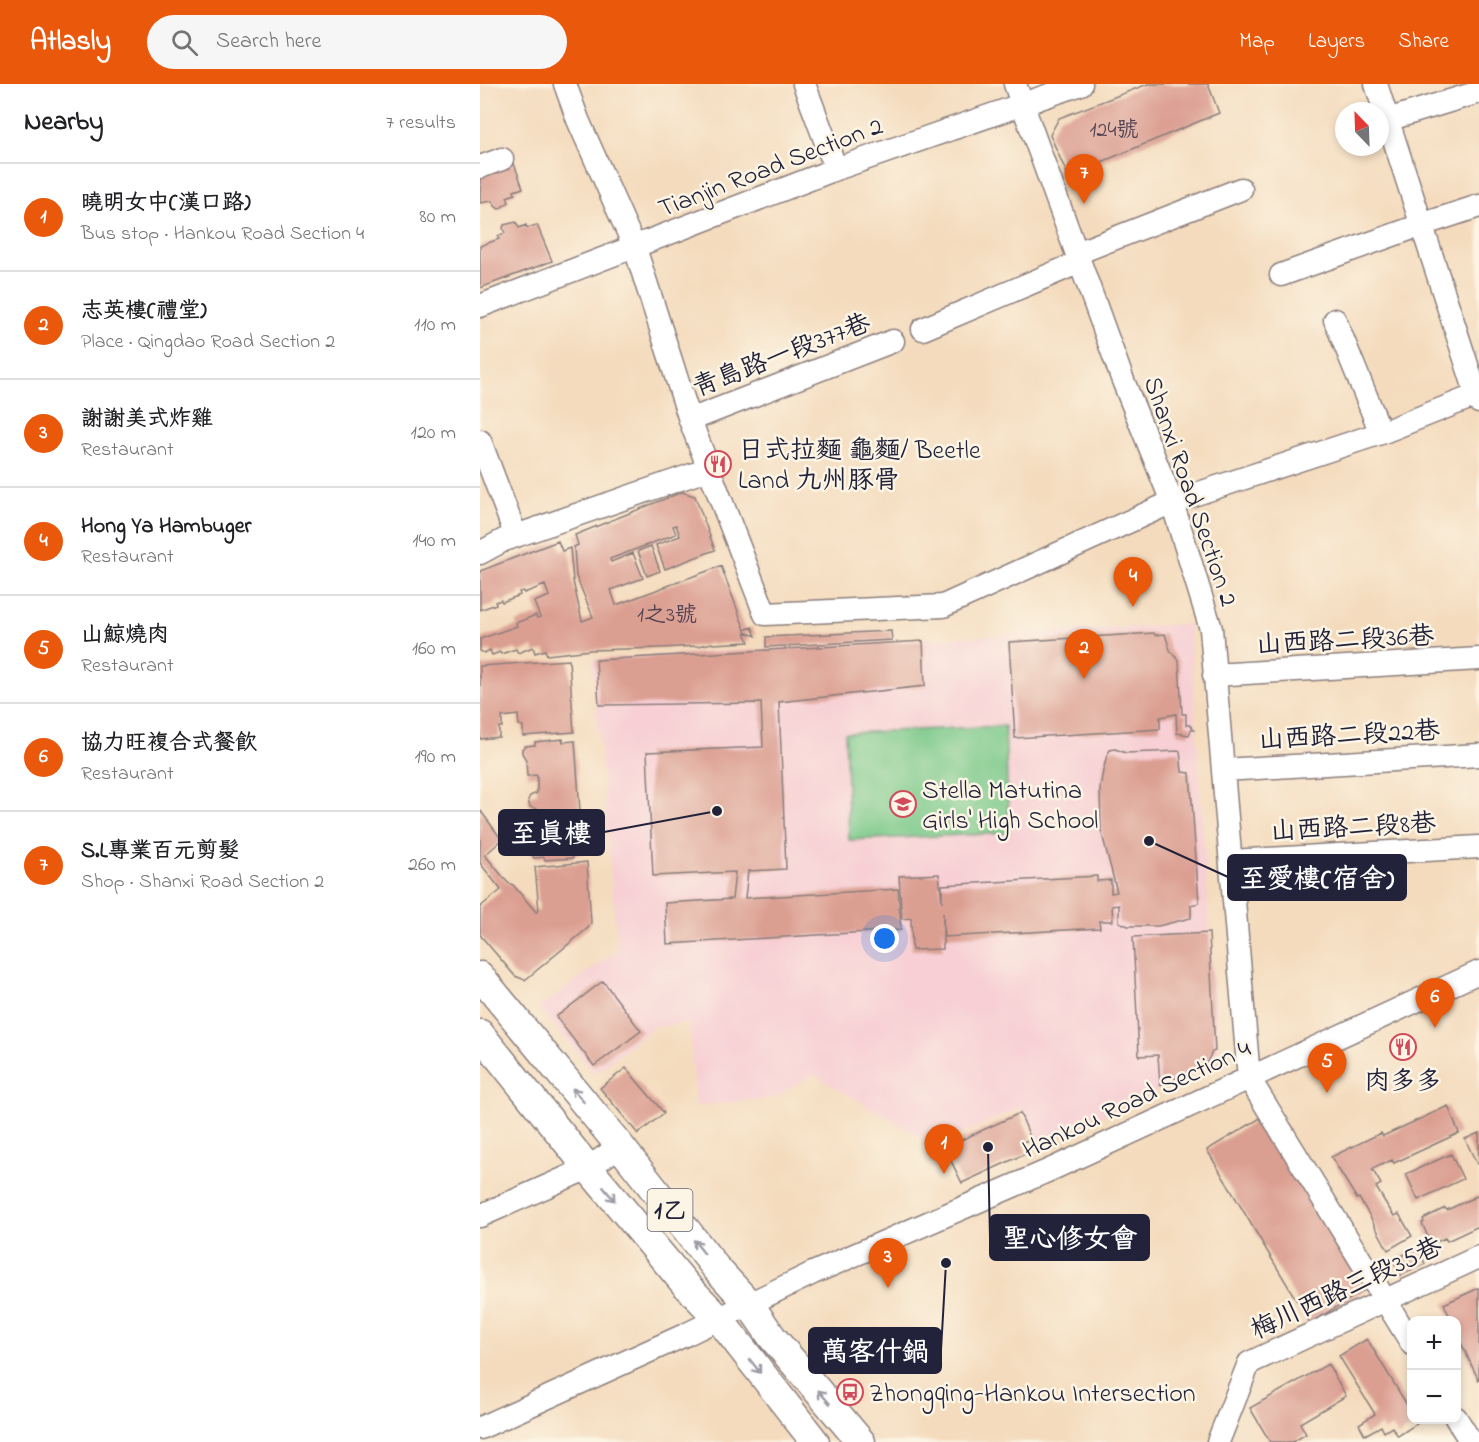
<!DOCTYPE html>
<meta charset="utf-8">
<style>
body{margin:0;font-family:"Indie Flower","LXGW WenKai TC",sans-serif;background:#f6f6f6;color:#202124}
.controls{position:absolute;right:18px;bottom:18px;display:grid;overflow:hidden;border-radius:12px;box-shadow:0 3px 9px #0003}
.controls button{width:54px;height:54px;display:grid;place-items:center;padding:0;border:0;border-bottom:2px solid #e0e0e0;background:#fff;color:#202124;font:30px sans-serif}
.compass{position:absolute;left:855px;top:18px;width:54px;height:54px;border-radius:50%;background:#fff;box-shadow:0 3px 9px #0003;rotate:337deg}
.you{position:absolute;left:405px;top:855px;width:21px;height:21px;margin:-15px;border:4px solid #fff;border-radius:50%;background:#1a73e8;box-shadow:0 0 0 9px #1a73e833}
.badge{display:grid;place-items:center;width:39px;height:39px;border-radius:50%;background:#ea580c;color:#fff;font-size:20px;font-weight:700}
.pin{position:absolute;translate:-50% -50px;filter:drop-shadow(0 2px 3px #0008)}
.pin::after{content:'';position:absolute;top:32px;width:21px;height:18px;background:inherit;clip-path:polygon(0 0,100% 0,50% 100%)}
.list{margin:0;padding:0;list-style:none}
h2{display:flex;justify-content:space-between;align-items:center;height:78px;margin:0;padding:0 24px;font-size:26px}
h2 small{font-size:20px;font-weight:400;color:#757577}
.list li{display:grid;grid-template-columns:39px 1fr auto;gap:18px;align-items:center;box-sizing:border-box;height:108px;padding:0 24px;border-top:2px solid #e0e0e0}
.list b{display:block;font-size:22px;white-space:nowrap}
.list p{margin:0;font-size:20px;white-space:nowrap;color:#757577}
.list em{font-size:20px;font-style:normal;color:#757577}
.icon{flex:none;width:33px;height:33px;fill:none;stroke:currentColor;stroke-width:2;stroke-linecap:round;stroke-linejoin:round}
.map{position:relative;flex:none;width:999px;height:1358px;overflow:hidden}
header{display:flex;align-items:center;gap:36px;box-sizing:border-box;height:84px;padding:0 30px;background:#ea580c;color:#fff}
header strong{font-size:28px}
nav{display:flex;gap:33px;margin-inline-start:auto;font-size:21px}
.search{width:420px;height:54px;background:#f6f6f6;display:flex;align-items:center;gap:15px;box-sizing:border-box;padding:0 21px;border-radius:33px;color:#757577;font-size:22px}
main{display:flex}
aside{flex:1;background:#fff}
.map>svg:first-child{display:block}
</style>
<header>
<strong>Atlasly</strong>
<div class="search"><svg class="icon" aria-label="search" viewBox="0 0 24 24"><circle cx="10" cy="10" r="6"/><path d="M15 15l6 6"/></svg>Search here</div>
<nav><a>Map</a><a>Layers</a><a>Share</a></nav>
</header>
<main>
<aside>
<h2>Nearby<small>7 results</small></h2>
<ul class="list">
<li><span class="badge">1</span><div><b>曉明女中(漢口路)</b><p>Bus stop · Hankou Road Section 4</p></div><em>80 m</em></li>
<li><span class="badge">2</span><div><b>志英樓(禮堂)</b><p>Place · Qingdao Road Section 2</p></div><em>110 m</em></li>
<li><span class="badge">3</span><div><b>謝謝美式炸雞</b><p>Restaurant</p></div><em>120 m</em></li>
<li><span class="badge">4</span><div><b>Hong Ya Hambuger</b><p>Restaurant</p></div><em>140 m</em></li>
<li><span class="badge">5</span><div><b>山鯨燒肉</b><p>Restaurant</p></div><em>160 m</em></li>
<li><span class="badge">6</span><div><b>協力旺複合式餐飲</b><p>Restaurant</p></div><em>190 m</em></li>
<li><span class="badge">7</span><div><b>S.L專業百元剪髮</b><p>Shop · Shanxi Road Section 2</p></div><em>260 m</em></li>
</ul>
</aside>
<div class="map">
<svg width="999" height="1358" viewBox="0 0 999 1358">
<rect width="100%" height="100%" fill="#fcf5e5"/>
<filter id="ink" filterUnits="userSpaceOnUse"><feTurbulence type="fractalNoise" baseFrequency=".0167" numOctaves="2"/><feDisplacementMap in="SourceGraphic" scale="12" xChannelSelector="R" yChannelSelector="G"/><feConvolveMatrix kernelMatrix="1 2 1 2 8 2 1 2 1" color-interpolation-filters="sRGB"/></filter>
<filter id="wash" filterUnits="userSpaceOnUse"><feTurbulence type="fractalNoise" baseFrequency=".008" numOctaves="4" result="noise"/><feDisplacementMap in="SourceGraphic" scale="24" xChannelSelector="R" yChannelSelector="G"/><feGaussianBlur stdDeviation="1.35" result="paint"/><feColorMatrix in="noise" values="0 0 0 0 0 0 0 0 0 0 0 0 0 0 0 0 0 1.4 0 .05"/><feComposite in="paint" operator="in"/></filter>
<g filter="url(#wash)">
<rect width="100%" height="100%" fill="#f4dbbd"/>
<path fill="#f7cfd4" d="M709 540 739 979 559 1060 541 1023 456 1062 333 990 294 1014 216 1022 209 939 173 943 115 990 59 924 138 866 112 575Z"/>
<path fill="#77c787" stroke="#4c7461" stroke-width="1.5" d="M525 642 529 749 369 756 365 649Z"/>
<g id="blocks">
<path fill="#db9f92" d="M668 0H728L739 29 588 92 570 51 579 34Z
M33 77 43 104 34 107 35 110 27 113 29 118 19 125 15 122 13 117 0 119V86Z
M36 138 39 144 46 141 47 144 57 141 72 177 0 204V162L19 155 18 152 25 149 23 144 24 141Z
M202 408 215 412 235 466 185 485 176 461 200 452 196 441 193 442 196 450 130 475 131 478 153 469 163 494 131 506 136 521 241 482 265 546 272 543 276 552 265 548 269 558 233 560 232 559 219 562 179 564 111 566 67 571 65 566 55 569 53 563 38 569 36 565 21 570 20 568 12 571 10 566 4 569 0 567V555L37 542 36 539 56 531 57 534 60 533 54 518 69 512 65 501 44 509 43 507 39 508 40 511 22 518 21 516 15 518 16 520 0 526V487L78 457 82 467 90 464 93 497 102 537 113 533 96 492 94 463 98 461 95 451Z
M171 462 180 487 167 492 158 467Z
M411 547 412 556 286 563V553Z
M674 549 675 551 685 550 690 566 699 577 702 630H706V641H710L714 646H711L709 651 697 649 696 630 680 633V645L535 654 529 558Z
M443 557 445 602 299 618 306 785 268 787 265 814 418 805 421 846 187 860 185 819 252 815 255 788 173 792 167 668 283 663 281 619 119 621 116 576Z
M89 576 94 648 43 652V642L39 641 38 631 22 633V643H19V653L0 655V582Z
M83 655V658L95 657 103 769 93 771V774L65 776 64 773 54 774 49 765 52 756 51 742 61 741 60 726 50 723 48 716 50 712 57 709V691L47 692 46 676 42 669V665L45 662 55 661V658Z
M635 665 646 669 700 667 702 688 710 689 719 819 711 821V834L678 842H648L639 838V821L632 822 633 837H619L620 844 464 853 463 829V865L432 866 431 834 422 835 419 792 459 790 462 818V801L617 792V797L631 796V809L637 808 621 746 620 705 623 687 627 671 630 666Z
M0 726 22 756 5 771 28 799 33 801 56 828 59 826 55 783 107 778 111 839 108 844 45 896 35 892 0 851V823L21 806 0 779Z
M729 849 735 967 732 968 726 980 680 1001 678 971 659 972 653 853Z
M123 897 161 947 114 982 76 933Z
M146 984 184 1029 158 1050 120 1004Z
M968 1022 979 1049 914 1079 912 1076 892 1085 901 1100 896 1103 905 1118 914 1132 919 1130 932 1152 908 1166 888 1129 879 1114 877 1115 851 1073 901 1049 903 1052Z
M540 1029 551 1055 543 1058 547 1069 482 1099 469 1073 470 1070 474 1069 470 1061Z
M782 1033 885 1206 830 1239 727 1066Z
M999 1049V1079L997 1080 985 1055Z
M971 1070 983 1095 938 1116 926 1090Z
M999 1111V1142L967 1157 965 1154 954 1159 951 1152 948 1153 942 1139 944 1138 943 1135 965 1124 967 1126Z
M938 1164 945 1180 921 1191 913 1176Z
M999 1204V1297L976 1248V1236H971L964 1220Z
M887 1255 932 1329V1336H936L938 1339 918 1352 912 1343 904 1348 901 1342 885 1351 879 1340 895 1330 859 1272Z
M848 1280 866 1312 820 1339 826 1350 813 1358H790L770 1324Z"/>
</g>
</g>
<g filter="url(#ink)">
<use href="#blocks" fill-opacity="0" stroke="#8b7e7c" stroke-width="1.5"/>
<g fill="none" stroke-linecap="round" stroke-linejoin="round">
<defs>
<path id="minor" d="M85 0 98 36 155 164 210 336 285 530 463 522 692 418 901 349 999 310
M324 0 356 85
M535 0 642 294 692 418 731 545 769 994 932 1260
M896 0 999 318
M907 36 999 8
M0 83 22 75
M597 169 761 105
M801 191 941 141 999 122
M0 222 356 85 601 0
M855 236 901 349
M443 245 600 178
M210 336 413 257
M0 357 36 452
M0 469 24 456 229 385
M734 591 999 575
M743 686 999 671
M751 777 999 763
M0 1132 108 1084 140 1062
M976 1334 991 1358
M0 1344 207 1250 333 1189 572 1085 999 888
M738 1358 769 1279 999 1173"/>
<path id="major" d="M0 892 140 1062 236 1184 270 1221 292 1253 381 1358
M0 950 108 1084 206 1201 239 1235 335 1358"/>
</defs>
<use href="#minor" stroke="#8b7e7c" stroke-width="25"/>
<use href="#major" stroke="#8b7e7c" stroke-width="31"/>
<use href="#minor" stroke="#fff" stroke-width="22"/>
<use href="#major" stroke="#fff" stroke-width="28"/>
</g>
<defs><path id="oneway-shaft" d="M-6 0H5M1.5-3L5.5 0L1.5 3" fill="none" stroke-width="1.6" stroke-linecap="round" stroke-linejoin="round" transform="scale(1.5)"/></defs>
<g stroke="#9c9ca7">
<use href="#oneway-shaft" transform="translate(98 1011) rotate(-129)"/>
<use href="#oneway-shaft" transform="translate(129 1110) rotate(50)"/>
<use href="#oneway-shaft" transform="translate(219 1163) rotate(-128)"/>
<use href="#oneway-shaft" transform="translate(275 1282) rotate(52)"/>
<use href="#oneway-shaft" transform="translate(344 1313) rotate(-131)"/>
</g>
</g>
<defs>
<symbol id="restaurant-ring" viewBox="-11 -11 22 22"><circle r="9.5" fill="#fcf5e5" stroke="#d1495b" stroke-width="1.5"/><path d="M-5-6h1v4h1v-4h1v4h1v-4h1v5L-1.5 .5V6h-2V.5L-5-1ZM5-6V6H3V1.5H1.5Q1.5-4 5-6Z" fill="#d1495b"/></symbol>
<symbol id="school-ring" viewBox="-11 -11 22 22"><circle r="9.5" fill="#fcf5e5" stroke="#d1495b" stroke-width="1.5"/><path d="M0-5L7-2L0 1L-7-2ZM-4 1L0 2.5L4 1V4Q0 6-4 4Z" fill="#d1495b"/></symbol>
<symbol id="bus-ring" viewBox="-11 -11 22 22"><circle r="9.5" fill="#fcf5e5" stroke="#d1495b" stroke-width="1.5"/><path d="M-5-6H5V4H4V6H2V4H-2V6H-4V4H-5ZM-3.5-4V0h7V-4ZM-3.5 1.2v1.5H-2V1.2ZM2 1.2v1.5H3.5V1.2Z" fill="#d1495b"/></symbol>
</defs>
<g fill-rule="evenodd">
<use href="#restaurant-ring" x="223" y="365" width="30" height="30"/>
<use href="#school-ring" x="408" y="705" width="30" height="30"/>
<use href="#restaurant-ring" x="908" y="948" width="30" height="30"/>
<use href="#bus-ring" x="355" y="1293" width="30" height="30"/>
</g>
<g text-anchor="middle" stroke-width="5" stroke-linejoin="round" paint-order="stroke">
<g font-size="22" fill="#504151">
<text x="634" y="52">124號</text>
<text x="187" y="537">1之3號</text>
</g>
<rect fill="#fcf5e5" stroke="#63616e" stroke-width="1.5" x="167.5" y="1105" width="45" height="42" rx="4.5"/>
<g font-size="24" font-weight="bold" fill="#22223b">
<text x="190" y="1134">1乙</text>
</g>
<g font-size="26" fill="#22223b" stroke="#fcf5e5">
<text transform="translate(290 82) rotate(-21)" y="9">Tianjin Road Section 2</text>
<text transform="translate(301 270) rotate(-21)" y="9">青島路一段377巷</text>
<text transform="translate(712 407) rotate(71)" y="9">Shanxi Road Section 2</text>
<text transform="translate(865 555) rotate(-3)" y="9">山西路二段36巷</text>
<text transform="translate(869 650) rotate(-3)" y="9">山西路二段22巷</text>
<text transform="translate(873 742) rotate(-3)" y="9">山西路二段8巷</text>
<text transform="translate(656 1014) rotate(-25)" y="9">Hankou Road Section 4</text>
<text transform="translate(866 1203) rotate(-25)" y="9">梅川西路三段35巷</text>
</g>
<g font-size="26" fill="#22223b" stroke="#fcf5e5" text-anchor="start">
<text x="258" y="374">日式拉麵 龜麵/ Beetle<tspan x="258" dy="30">Land 九州豚骨</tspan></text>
<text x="442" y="714">Stella Matutina<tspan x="442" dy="30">Girls' High School</tspan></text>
<text x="923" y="1005" text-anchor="middle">肉多多</text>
<text x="389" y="1317">Zhongqing-Hankou Intersection</text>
</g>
</g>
<path fill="none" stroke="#22223b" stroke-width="2" d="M237 727L124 748M669 757L748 793M508 1063L510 1154M466 1179L461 1266"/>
<g fill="#22223b" stroke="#fcf5e5" stroke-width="2">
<circle cx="237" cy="727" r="6"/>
<circle cx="669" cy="757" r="6"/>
<circle cx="508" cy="1063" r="6"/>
<circle cx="466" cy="1179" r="6"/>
</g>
<g fill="#22223b" stroke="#22223b" stroke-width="2">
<rect x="19" y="726" width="105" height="45" rx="6"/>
<rect x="748" y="771" width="178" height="45" rx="6"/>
<rect x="510" y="1131" width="159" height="45" rx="6"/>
<rect x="329" y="1244" width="132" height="45" rx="6"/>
</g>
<g font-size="27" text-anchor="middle" font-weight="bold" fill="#fff">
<text x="71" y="758">至真樓</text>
<text x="837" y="803">至愛樓(宿舍)</text>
<text x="590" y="1163">聖心修女會</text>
<text x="395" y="1276">萬客什鍋</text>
</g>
</svg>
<div class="controls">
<button>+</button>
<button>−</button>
</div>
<svg class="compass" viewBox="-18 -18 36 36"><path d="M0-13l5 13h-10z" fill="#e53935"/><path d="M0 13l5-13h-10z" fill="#757577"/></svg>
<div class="you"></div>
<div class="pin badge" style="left:464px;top:1090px">1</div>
<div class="pin badge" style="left:604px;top:595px">2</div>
<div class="pin badge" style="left:408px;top:1204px">3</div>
<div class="pin badge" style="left:653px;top:523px">4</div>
<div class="pin badge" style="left:847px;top:1009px">5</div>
<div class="pin badge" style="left:955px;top:944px">6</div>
<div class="pin badge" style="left:604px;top:120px">7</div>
</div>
</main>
